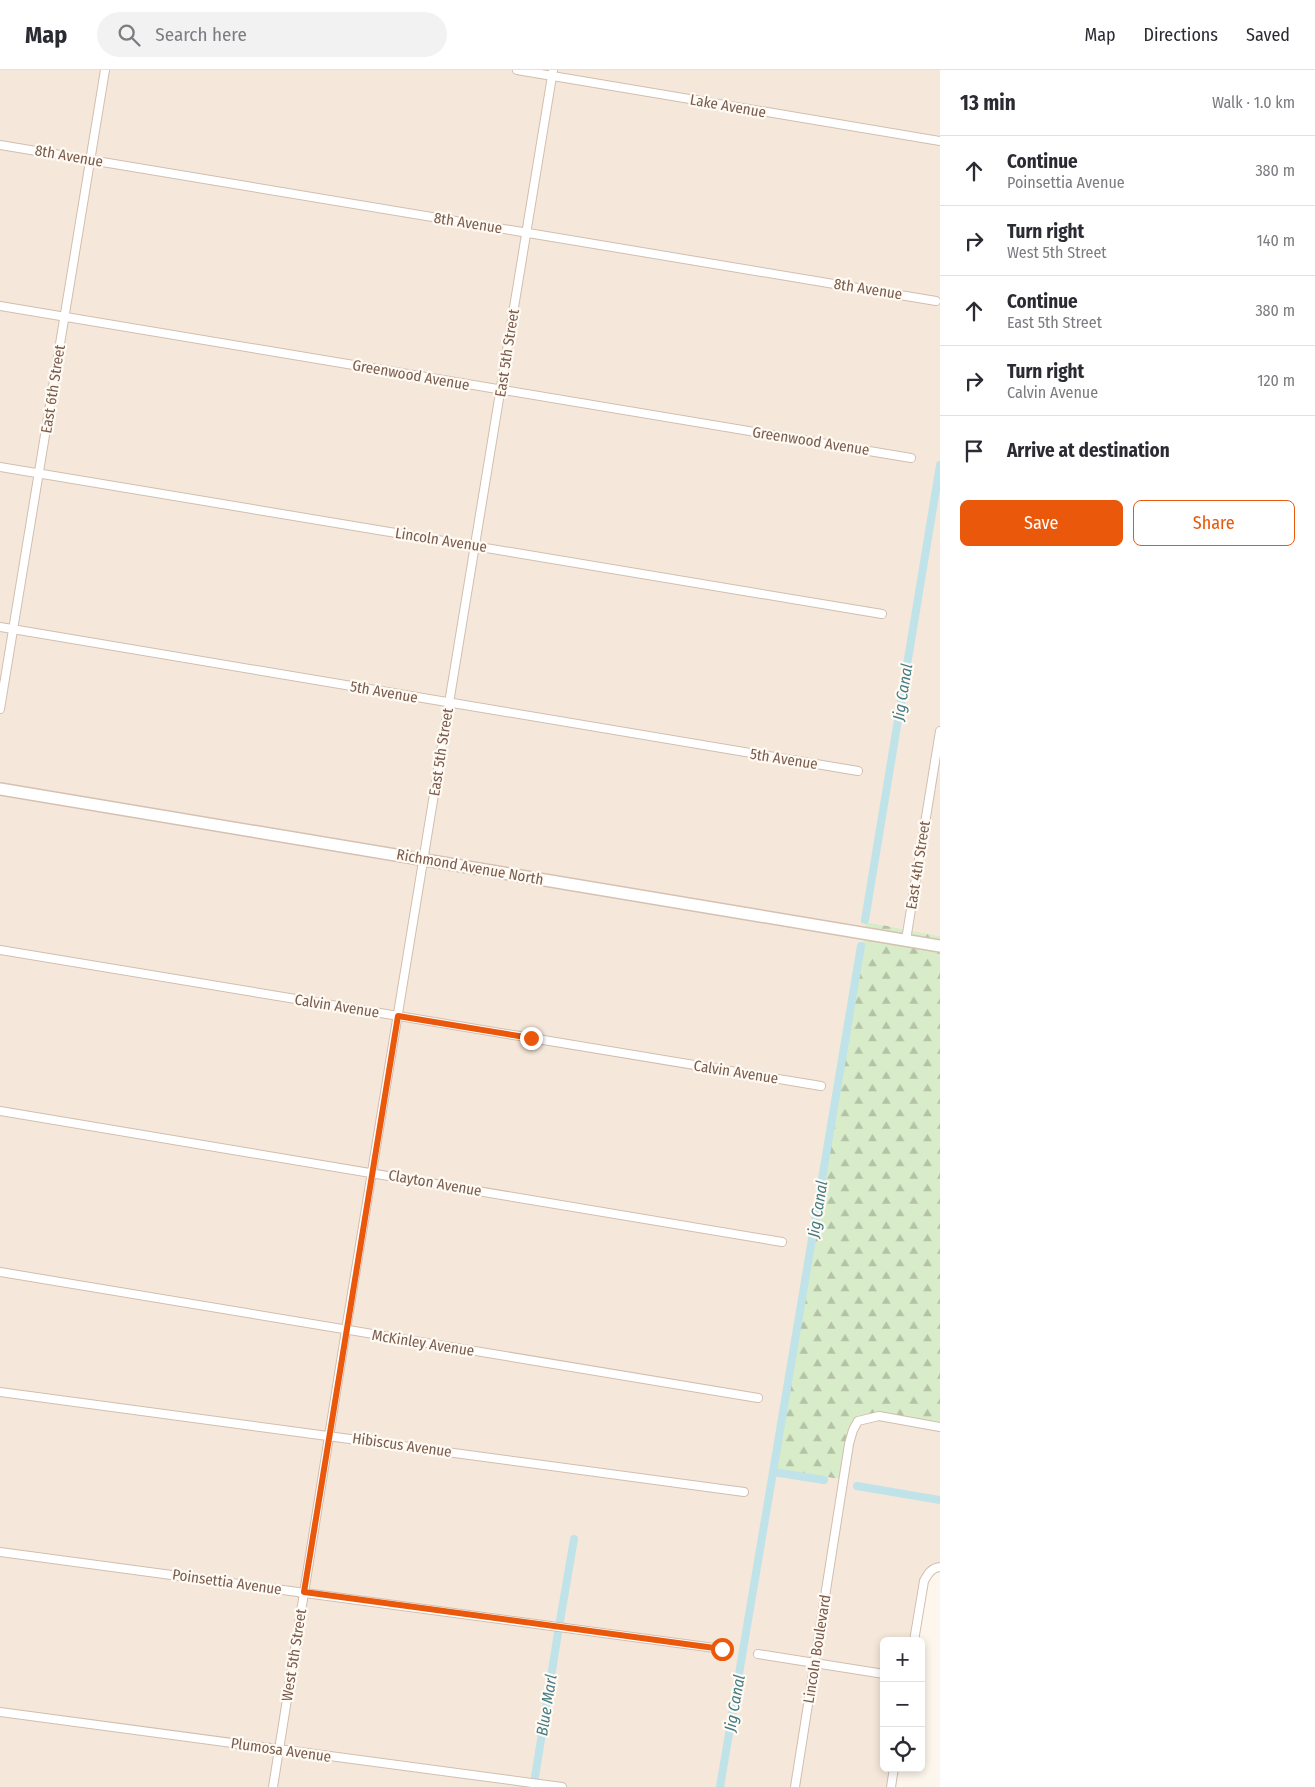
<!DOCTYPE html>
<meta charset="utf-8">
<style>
body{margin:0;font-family:"Fira Sans Condensed",sans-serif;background:#f2f2f3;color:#2b2b33}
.controls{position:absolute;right:15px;bottom:15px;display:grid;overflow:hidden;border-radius:8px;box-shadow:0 2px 8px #0003}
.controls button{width:45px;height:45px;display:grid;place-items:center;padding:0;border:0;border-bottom:1px solid #e1e1e2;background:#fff;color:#2b2b33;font:25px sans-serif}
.stop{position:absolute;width:15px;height:15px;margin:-11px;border:4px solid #ea580c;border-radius:50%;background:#fff}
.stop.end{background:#ea580c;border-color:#fff;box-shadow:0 1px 5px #0008}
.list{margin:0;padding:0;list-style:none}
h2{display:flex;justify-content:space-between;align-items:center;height:65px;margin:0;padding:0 20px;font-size:21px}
h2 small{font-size:16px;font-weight:400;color:#7c7c81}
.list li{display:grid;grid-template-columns:32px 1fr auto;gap:15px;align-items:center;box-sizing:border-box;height:70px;padding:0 20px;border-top:1px solid #e1e1e2}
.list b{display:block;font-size:19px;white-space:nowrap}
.list p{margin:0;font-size:16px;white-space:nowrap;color:#7c7c81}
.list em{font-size:16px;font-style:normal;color:#7c7c81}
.actions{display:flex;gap:10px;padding:15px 20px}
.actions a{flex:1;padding:11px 0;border:1px solid #ea580c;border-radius:8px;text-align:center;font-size:18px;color:#ea580c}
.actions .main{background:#ea580c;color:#fff}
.icon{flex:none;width:28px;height:28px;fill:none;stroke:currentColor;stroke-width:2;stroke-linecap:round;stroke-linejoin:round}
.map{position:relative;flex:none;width:940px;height:1717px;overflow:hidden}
header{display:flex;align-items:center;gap:30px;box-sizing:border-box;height:70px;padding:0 25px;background:#fff;border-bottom:1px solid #e1e1e2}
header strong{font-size:24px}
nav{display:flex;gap:28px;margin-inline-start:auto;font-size:18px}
.search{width:350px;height:45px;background:#f2f2f3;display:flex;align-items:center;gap:12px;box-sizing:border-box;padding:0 18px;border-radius:28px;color:#7c7c81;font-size:19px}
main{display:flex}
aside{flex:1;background:#fff}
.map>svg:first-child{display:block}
</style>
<header>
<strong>Map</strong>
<div class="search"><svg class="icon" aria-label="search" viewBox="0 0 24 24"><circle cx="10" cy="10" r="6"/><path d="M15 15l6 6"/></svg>Search here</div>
<nav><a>Map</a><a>Directions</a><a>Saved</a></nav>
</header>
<main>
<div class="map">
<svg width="940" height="1717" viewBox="0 0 940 1717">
<defs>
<pattern id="forest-firs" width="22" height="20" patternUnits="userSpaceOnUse" patternTransform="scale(1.25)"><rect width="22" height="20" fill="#d8ecc9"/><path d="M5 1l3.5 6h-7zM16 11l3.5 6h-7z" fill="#b4c2a5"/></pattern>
</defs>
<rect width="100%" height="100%" fill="#fdf6ec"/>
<path fill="#f5e8da" d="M0 0H940V866L867 852 865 859 0 715Z
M0 723 864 867 772 1398 840 1409 848 1361 852 1352 863 1345 940 1354V1495H933L928 1498 922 1505 911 1571H884V1698H890L887 1717H0Z"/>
<path fill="url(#forest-firs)" d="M866 852 940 866V872L865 859Z
M864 867 940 880V1354L862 1345C859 1346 855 1348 853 1351 845 1360 842 1396 840 1409L771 1398Z"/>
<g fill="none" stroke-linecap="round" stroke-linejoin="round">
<path stroke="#bfe3e8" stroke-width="8" d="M865 850 940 395
M824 1410 773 1402 861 876
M857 1416 940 1430
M560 1551 574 1469
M535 1707 558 1563
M720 1717 773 1402"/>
<defs>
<path id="street" d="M517 0 940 71
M0 75 936 231
M0 236 911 388
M0 397 882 544
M0 557 858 701
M0 639 105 0
M906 870 940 661
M0 880 821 1016
M0 1041 782 1172
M0 1202 758 1328
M0 1322 744 1422
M0 1482 722 1579
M914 1571 924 1511C928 1504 931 1498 940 1497
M758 1584 884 1604
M0 1642 562 1717
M273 1717 346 1260 553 0
M795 1717 849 1374 853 1360 858 1351 879 1346 940 1357
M891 1717 894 1698"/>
<path id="secondary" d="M0 719 940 876"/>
</defs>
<use href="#street" stroke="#d1beb0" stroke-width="10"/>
<use href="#secondary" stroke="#d6c0b0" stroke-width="14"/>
<use href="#street" stroke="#fff" stroke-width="8"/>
<use href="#secondary" stroke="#fff" stroke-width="11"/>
</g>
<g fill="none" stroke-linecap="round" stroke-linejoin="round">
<path stroke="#ea580c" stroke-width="6" d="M531 968 398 946 304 1522 722 1579"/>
</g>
<g text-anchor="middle" stroke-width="4.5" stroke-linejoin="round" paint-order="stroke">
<g font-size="15" fill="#7a5c4d" stroke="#fffaf3">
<text transform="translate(728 36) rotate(10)" y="5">Lake Avenue</text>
<text transform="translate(69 86) rotate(10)" y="5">8th Avenue</text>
<text transform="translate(468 153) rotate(9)" y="5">8th Avenue</text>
<text transform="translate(868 219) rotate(9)" y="5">8th Avenue</text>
<text transform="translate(507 283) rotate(-81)" y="5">East 5th Street</text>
<text transform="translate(411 305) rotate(10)" y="5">Greenwood Avenue</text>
<text transform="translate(53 319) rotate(-81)" y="5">East 6th Street</text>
<text transform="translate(811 371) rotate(9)" y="5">Greenwood Avenue</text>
<text transform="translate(441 470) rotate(9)" y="5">Lincoln Avenue</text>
<text transform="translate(384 622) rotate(10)" y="5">5th Avenue</text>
<text transform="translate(441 682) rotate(-81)" y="5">East 5th Street</text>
<text transform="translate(784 689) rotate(9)" y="5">5th Avenue</text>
<text transform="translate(918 795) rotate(-81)" y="5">East 4th Street</text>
<text transform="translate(470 797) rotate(10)" y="5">Richmond Avenue North</text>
<text transform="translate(337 936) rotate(9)" y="5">Calvin Avenue</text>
<text transform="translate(736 1002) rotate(9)" y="5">Calvin Avenue</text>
<text transform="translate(435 1113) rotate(10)" y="5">Clayton Avenue</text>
<text transform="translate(423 1273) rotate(9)" y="5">McKinley Avenue</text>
<text transform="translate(402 1375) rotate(8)" y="5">Hibiscus Avenue</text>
<text transform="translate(227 1512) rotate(8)" y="5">Poinsettia Avenue</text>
<text transform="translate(817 1579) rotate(-81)" y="5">Lincoln Boulevard</text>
<text transform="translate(294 1585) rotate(-81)" y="5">West 5th Street</text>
<text transform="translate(281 1680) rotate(8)" y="5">Plumosa Avenue</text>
</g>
<g font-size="16" font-style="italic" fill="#437c86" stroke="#fffaf3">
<text transform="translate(902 622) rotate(-81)" y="6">Jig Canal</text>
<text transform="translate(817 1139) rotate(-81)" y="6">Jig Canal</text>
<text transform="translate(734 1633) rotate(-80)" y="6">Jig Canal</text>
<text transform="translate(546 1635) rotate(-81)" y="6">Blue Marl</text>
</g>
</g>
</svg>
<div class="controls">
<button>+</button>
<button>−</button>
<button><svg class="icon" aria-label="locate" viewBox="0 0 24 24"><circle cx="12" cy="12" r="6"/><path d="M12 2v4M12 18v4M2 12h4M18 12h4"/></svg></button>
</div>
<div class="stop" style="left:722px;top:1579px"></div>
<div class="stop end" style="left:531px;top:968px"></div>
</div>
<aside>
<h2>13 min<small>Walk · 1.0 km</small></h2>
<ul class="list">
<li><svg class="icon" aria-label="ahead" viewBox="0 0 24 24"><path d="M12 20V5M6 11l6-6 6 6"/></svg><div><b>Continue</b><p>Poinsettia Avenue</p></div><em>380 m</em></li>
<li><svg class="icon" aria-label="right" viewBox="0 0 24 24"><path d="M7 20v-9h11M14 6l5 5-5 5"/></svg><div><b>Turn right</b><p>West 5th Street</p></div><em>140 m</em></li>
<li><svg class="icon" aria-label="ahead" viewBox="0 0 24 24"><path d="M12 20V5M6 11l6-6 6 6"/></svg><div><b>Continue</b><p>East 5th Street</p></div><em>380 m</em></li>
<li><svg class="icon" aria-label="right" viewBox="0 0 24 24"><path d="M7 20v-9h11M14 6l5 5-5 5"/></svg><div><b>Turn right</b><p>Calvin Avenue</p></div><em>120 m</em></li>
<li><svg class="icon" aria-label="arrive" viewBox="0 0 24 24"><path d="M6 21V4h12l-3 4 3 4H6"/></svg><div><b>Arrive at destination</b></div></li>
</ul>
<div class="actions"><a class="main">Save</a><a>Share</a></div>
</aside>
</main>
